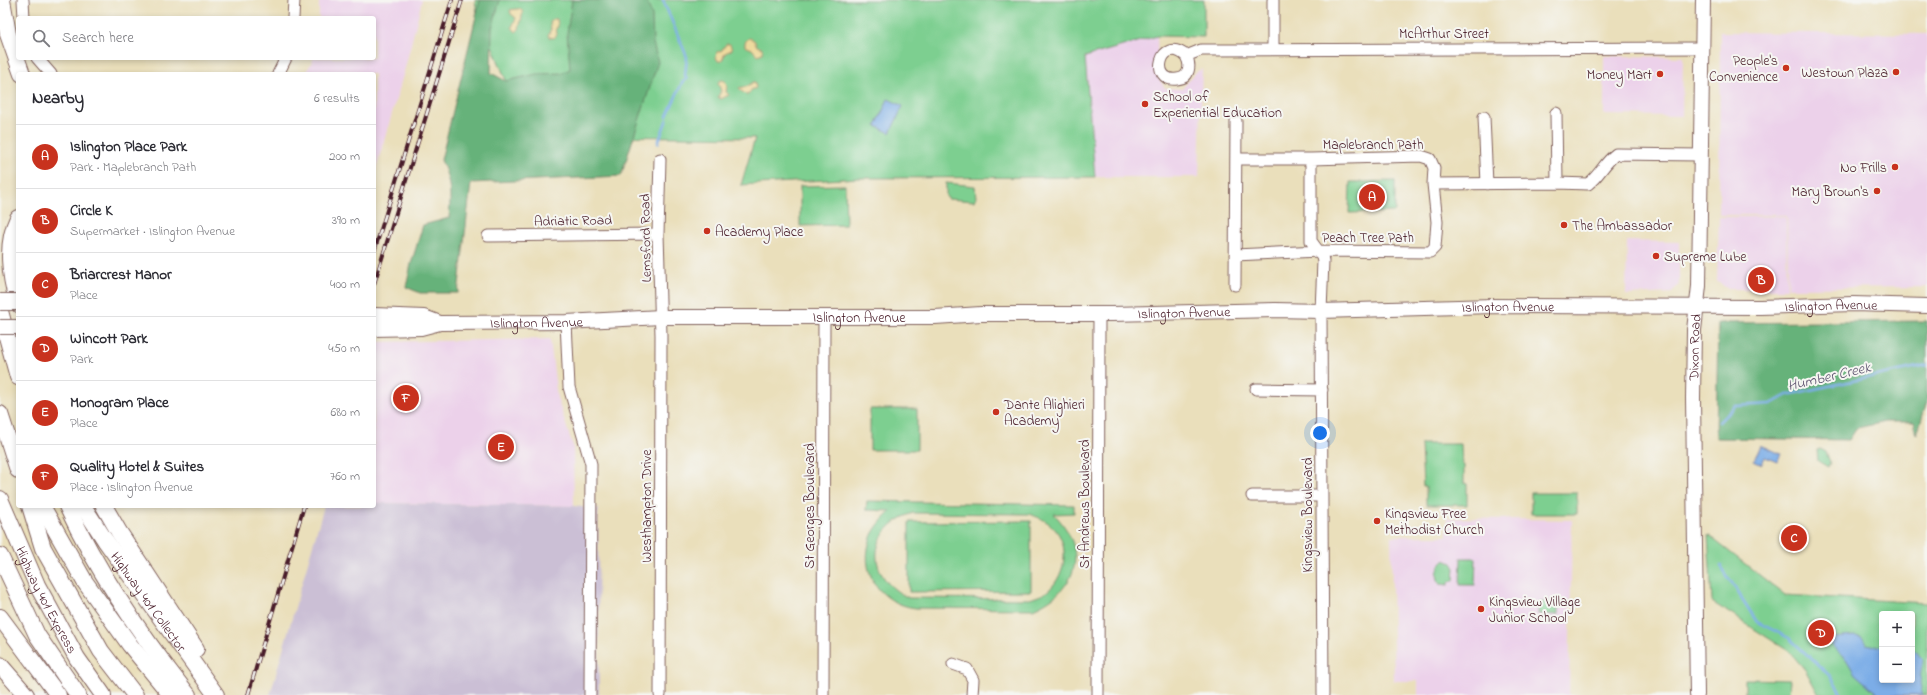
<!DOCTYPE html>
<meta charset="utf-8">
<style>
body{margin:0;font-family:"Indie Flower",sans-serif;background:#f2f2f3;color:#2b2b33}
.controls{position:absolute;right:12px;bottom:12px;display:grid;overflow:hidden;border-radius:4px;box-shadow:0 2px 6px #0003}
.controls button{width:36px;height:36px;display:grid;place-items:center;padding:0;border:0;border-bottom:1px solid #e1e1e2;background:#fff;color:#2b2b33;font:20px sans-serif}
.you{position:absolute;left:1320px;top:433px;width:14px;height:14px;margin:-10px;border:3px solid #fff;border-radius:50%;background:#1a73e8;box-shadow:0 0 0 6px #1a73e833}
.badge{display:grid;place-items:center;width:26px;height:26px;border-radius:50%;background:#c8321e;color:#fff;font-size:13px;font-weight:700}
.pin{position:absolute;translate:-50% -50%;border:2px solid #fff;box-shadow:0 1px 4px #0006}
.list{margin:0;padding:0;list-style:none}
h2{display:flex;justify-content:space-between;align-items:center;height:52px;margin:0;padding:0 16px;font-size:17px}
h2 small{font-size:13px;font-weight:400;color:#7c7c81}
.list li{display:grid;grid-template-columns:26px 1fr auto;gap:12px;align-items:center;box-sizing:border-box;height:64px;padding:0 16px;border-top:1px solid #e1e1e2}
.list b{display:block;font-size:15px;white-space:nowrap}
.list p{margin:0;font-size:13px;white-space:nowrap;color:#7c7c81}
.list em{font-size:13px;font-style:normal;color:#7c7c81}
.icon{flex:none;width:22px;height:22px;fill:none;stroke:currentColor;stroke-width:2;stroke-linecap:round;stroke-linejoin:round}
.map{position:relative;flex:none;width:1927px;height:695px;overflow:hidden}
.search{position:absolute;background:#fff;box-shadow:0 2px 6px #0003;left:16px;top:16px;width:360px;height:44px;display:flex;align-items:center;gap:10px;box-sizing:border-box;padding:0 14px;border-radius:4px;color:#7c7c81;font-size:15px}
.panel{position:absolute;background:#fff;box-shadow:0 2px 6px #0003;left:16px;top:72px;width:360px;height:436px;border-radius:4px}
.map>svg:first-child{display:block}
</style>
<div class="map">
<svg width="1927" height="695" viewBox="0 0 1927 695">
<rect width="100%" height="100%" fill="#f6f6f2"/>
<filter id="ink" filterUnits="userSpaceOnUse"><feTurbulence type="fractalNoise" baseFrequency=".025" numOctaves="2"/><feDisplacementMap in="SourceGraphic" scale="8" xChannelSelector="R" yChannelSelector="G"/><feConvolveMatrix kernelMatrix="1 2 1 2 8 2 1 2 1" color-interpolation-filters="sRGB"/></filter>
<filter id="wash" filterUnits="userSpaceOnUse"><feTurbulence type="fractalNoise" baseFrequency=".012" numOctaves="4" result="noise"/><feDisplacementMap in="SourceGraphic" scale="16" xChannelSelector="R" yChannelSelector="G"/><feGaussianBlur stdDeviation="0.9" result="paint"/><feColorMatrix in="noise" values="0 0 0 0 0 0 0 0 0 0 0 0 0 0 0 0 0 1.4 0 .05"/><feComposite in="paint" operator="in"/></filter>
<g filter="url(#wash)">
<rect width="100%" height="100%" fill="#eadfbb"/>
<path fill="#ecd1ea" d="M319 0H422L405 68 374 176V74H305L314 58H374V18H319Z
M1720 32 1927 34V287L1788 288 1787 215H1719Z
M1157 36 1158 77 1165 88 1182 89 1196 72 1202 69 1199 177H1095L1085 57Z
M1604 56 1683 57 1682 116 1604 115Z
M1786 216 1787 289H1728L1717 281 1719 217Z
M1627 241 1679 242V284L1672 293 1626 295Z
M550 339 557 398 573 446 574 506 374 503V342Z
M1447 518 1572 520 1569 695H1418V681H1394L1391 536H1447Z"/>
<path fill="#cbbfd5" d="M374 503 574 506 598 509 599 695H270L324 506H374Z"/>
<path fill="#7dcf90" stroke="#64775e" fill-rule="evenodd" d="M475 0H1204V37L1157 36 1085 57 1095 177 859 178 741 185 755 138 528 135 493 48 477 13Z
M1395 181V212L1349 213 1350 182Z
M946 183 975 186 976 198 974 201 948 199 946 196Z
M845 185 846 225 800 226V186Z
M870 409H917V450H870Z
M1421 444H1461L1462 465H1464V483L1467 484V505H1426V486H1423Z
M1820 449 1826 452 1830 462 1828 467 1818 461 1817 450Z
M1531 493H1577V514H1531Z
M867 501 1074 505V513L1054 514C1089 550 1079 589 1033 609L916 608C879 604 857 570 872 535 877 525 884 518 891 511L866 510ZM913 513 1029 514C1038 517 1046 520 1053 527 1072 546 1065 579 1045 593 1040 596 1035 597 1030 599L909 598C864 577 867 529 913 513Z
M1031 521V591L909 592V522Z
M1708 535 1785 595 1927 603V695H1819L1806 671 1790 652 1712 602ZM1882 614H1912V680H1882Z
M1461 558H1476L1475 585H1460Z
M1445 560 1452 563 1455 568 1454 581H1450L1448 585 1440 584C1435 576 1437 566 1445 560Z
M1539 602H1558V615L1538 614Z
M1745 679 1790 680 1789 695H1745Z"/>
<path fill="#66b27a" stroke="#586852" d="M480 0H500L492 28 491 73 506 81 537 74 562 73 570 69 567 33 572 0H646L652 15 653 43 658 62 621 176 471 183 458 293H420L406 287 411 264 423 225 449 218C451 194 451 182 441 160Z
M1927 321V402L1917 434 1914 422H1885L1857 428 1849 440 1716 438 1718 323Z"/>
<path fill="#eeda9e" stroke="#9c7c64" d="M517 9H520L523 12 519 29 516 32 512 27 516 18 511 14 510 10Z
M553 19H557L558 27 556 28 557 34 554 38 549 37 548 35 551 29 550 22Z
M749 38 754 40 757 46 762 48 763 53 757 55 752 49 745 46V42Z
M726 44H730L732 50 725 53 722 61H718L716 57 717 52 722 50Z
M721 80 725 81 727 85 726 92 729 95 721 99 718 97 721 91 718 82Z
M753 82H755L756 88 751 90 750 93 747 95 741 91 739 88 748 86Z"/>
<path fill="#7bade7" stroke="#626689" d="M888 99 903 106 890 133 876 126Z
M1761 445 1781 454 1777 462 1765 457 1762 464 1754 460Z
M1855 636 1862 638 1866 644 1882 647V680H1912V649L1923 659C1922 672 1917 682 1923 695H1879L1855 674 1846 659 1829 643 1832 638Z"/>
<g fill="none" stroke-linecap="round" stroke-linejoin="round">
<path stroke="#7bade7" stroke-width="2.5" d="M663 0 687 57 685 75 687 79 682 83 667 116
M658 143 667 119
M1719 422 1735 406 1771 404 1787 395 1927 365
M1721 566 1757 622 1789 638 1830 676 1842 695"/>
</g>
</g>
<g filter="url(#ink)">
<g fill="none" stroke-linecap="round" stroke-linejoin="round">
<defs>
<path id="minor" d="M23 0 24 18
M293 18 294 0
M1273 49V0
M1186 56C1160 34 1149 83 1177 79 1190 78 1191 65 1186 56L1201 50 1702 48
M37 58 51 74
M278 74 286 58
M1556 113 1557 183
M1484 117 1487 184
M1237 159H1311L1421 156 1430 159 1434 168 1433 184 1557 183 1588 184C1600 175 1603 164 1616 154L1700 155
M1311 159V241L1322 256 1323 261 1321 311 1323 695
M488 236 658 234
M1235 255 1319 251 1430 252 1435 247 1437 222 1433 184
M1235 285 1236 121
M566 322 569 387 591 464 590 695
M1256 389 1322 390
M1252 496H1322
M953 664 967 669 973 680 972 695
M660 695 661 335 658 234 660 159
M823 695 824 317
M1098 695 1099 314"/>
<g id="major">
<path d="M374 315 424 317 440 323"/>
<path id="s1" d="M374 329 421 328 440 323 566 322 661 317H935L981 314H1112L1275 310 1321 311 1493 306 1760 307 1853 304 1927 306"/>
<path id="s2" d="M1697 695 1693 398 1694 330 1699 286 1703 0"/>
</g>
<g id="highway">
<path d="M2 0 8 34 22 74"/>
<path d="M18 218C5 245 10 276 18 304"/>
<path d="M0 311 18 377"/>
<path d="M0 414 18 470"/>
<path id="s3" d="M0 499 37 585 77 658 103 695"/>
<path d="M30 506 43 548 101 651 135 695"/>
<path d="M42 506 85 582 130 645 171 695"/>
<path d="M67 506C98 573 142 637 188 695"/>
<path id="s4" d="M83 506 105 540 216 695"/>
<path d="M104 506 119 532 196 649"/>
<path d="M0 556 37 635 78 695"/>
<path d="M0 617 58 695"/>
<path d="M0 665 26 695"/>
</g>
</defs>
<use href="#minor" stroke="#82625d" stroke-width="13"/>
<use href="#major" stroke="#82625d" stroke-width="16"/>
<use href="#highway" stroke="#82625d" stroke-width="18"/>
<use href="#minor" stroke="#fff" stroke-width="11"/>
<use href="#major" stroke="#fff" stroke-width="14"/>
<use href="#highway" stroke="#fff" stroke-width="16"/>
<defs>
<path id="rail" d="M374 252 452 0
M374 284 462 0
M248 695 304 506"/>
</defs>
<use href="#rail" stroke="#4a1f2b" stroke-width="4"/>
<use href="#rail" stroke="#f6f6f2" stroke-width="2.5" stroke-dasharray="8" stroke-linecap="butt"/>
<defs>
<path id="major-bridge" d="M0 327H18"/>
<path id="highway-bridge" d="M0 302H18"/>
</defs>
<use href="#major-bridge" stroke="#82625d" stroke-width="16" stroke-linecap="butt"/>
<use href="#highway-bridge" stroke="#82625d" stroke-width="18" stroke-linecap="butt"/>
<use href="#major-bridge" stroke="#fff" stroke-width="14"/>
<use href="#highway-bridge" stroke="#fff" stroke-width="16"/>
</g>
</g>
<g fill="#c8321e" stroke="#f6f6f2" stroke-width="1.5">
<circle cx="1786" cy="68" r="4"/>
<circle cx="1896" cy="72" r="4"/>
<circle cx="1660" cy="74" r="4"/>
<circle cx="1145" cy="104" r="4"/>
<circle cx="1895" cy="167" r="4"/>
<circle cx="1877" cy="191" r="4"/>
<circle cx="1564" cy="225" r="4"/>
<circle cx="707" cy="231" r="4"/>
<circle cx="1656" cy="256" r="4"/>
<circle cx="996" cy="412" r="4"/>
<circle cx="1377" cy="521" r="4"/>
<circle cx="1481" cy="609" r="4"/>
</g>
<g text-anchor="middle" stroke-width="4" stroke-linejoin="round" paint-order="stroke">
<g font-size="14" fill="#4a1f2b" stroke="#f6f6f2">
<text x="1444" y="38">McArthur Street</text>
<text x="1373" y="149">Maplebranch Path</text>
<text transform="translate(573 220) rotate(-1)" y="5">Adriatic Road</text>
<text x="1368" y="242">Peach Tree Path</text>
<text transform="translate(645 238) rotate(-91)" y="5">Lemsford Road</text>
<text dy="5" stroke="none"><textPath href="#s1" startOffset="1458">Islington Avenue</textPath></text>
<text dy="5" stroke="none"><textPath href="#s1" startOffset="1135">Islington Avenue</textPath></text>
<text dy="5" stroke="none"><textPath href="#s1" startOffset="811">Islington Avenue</textPath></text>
<text dy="5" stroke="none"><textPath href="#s1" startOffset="486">Islington Avenue</textPath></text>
<text dy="5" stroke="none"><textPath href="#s1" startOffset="163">Islington Avenue</textPath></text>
<text dy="5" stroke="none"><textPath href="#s2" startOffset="348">Dixon Road</textPath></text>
<text transform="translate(1084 504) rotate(-90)" y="5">St Andrews Boulevard</text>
<text transform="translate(646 506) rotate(-90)" y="5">Westhampton Drive</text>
<text transform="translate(809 506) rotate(-90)" y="5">St Georges Boulevard</text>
<text transform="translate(1307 515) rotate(-90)" y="5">Kingsview Boulevard</text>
<text dy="5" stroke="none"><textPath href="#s3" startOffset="111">Highway 401 Express</textPath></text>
<text dy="5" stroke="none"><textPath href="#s4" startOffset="116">Highway 401 Collector</textPath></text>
</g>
<g font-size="14" fill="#4a1f2b" stroke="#f6f6f2" text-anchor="start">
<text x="1778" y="65" text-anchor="end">People's<tspan x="1778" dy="16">Convenience</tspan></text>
<text x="1888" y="77" text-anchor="end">Westown Plaza</text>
<text x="1652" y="79" text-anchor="end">Money Mart</text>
<text x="1153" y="101">School of<tspan x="1153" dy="16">Experiential Education</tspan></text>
<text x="1887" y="172" text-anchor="end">No Frills</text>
<text x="1869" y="196" text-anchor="end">Mary Brown's</text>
<text x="1572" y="230">The Ambassador</text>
<text x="715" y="236">Academy Place</text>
<text x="1664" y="261">Supreme Lube</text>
<text x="1004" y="409">Dante Alighieri<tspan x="1004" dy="16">Academy</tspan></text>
<text x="1385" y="518">Kingsview Free<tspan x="1385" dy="16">Methodist Church</tspan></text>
<text x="1489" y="606">Kingsview Village<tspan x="1489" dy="16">Junior School</tspan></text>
</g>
<g font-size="15" font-style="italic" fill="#5b516d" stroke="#f6f6f2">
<text transform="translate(1829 376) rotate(-13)" y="5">Humber Creek</text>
</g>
</g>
</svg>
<div class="controls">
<button>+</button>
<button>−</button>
</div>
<div class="you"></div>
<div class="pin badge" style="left:1372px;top:197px">A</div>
<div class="pin badge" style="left:1761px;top:280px">B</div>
<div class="pin badge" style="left:1794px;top:538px">C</div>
<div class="pin badge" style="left:1821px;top:633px">D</div>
<div class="pin badge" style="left:501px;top:447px">E</div>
<div class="pin badge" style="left:406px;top:398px">F</div>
<div class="search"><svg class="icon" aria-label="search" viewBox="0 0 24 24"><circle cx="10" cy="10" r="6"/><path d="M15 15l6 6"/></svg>Search here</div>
<section class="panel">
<h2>Nearby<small>6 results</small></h2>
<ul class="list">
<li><span class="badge">A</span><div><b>Islington Place Park</b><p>Park · Maplebranch Path</p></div><em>200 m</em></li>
<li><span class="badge">B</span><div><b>Circle K</b><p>Supermarket · Islington Avenue</p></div><em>390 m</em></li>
<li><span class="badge">C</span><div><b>Briarcrest Manor</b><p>Place</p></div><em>400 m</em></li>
<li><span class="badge">D</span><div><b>Wincott Park</b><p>Park</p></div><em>450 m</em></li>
<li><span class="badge">E</span><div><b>Monogram Place</b><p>Place</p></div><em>680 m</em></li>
<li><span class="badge">F</span><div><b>Quality Hotel &amp; Suites</b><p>Place · Islington Avenue</p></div><em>760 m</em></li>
</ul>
</section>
</div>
